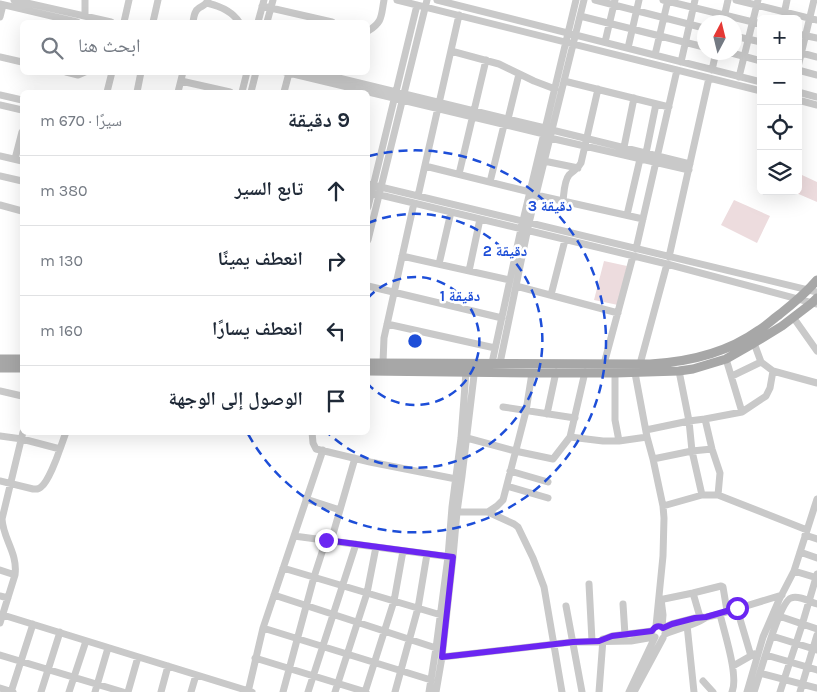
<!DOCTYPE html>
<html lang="ar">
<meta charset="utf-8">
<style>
body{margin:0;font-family:Karla,"Noto Naskh Arabic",sans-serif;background:#f6f6f7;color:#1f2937;direction:rtl}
.controls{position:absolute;right:15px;top:15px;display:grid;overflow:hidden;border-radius:8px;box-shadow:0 5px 20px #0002}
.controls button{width:45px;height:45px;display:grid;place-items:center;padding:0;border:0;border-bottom:1px solid #e0e1e3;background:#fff;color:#1f2937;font:25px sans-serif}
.compass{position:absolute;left:697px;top:15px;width:45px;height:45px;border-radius:50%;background:#fff;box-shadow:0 5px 20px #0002;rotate:7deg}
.stop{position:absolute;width:15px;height:15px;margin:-11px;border:4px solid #6b26f2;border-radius:50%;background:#fff}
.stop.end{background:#6b26f2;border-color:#fff;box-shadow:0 1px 5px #0008}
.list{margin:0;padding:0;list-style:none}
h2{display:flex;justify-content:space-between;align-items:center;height:65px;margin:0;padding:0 20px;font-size:21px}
h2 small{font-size:16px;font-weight:400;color:#747a83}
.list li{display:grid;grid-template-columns:32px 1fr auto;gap:15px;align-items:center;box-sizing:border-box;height:70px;padding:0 20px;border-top:1px solid #e0e1e3}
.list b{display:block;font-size:19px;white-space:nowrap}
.list em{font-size:16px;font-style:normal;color:#747a83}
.icon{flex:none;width:28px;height:28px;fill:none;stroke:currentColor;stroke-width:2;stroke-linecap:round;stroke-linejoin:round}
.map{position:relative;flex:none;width:817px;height:692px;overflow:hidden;direction:ltr}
.search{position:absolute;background:#fff;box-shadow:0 5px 20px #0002;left:20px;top:20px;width:350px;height:55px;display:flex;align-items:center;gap:12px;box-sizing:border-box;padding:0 18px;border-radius:8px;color:#747a83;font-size:19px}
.panel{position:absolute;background:#fff;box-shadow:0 5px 20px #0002;left:20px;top:90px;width:350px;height:345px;border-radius:8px;direction:rtl}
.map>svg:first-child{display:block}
</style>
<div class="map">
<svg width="817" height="692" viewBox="0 0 817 692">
<rect width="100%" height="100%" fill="#fff"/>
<path fill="#eddcde" d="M802 175 817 182V202L794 192 798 191V183Z
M734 200 770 216 757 243 721 225Z
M604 261 627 266 618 305 594 300Z"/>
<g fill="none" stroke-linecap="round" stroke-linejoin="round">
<path stroke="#c9c9c9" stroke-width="7" d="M14 0 111 22
M397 0 761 91
M437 0 761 82
M595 0 704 28
M663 0 761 24
M736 0 817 20
M207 3C220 6 232 11 239 22
M0 4 77 22
M262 6 332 22
M85 16V0
M580 16 704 47
M0 17 3 5
M783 19 787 0
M124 22 129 0
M153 22 158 0
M193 22C194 17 194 11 199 8 204 5 206 5 208 0
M258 22 264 0
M267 22 273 0
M723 22 728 0
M368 31C383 22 381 16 384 0
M798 34 817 38
M734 36 761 42
M605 42 615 0
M628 48 639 0
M451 51 499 64 534 81 555 89
M728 52 761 61
M798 52 817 57
M655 55 668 0
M0 57 22 62
M681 62 695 0
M798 67 814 0
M712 70 716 52
M798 70 817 75
M66 72 78 75 85 72
M285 72 544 134
M314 72 545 128
M739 77 758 0
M181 81 230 92
M564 81 669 107
M107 92 112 72
M137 92 141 72
M178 92 183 72
M242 92 247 72
M251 92 256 72
M284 92 289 73
M798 92 817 97
M0 95 22 100
M798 100 817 105
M0 105 22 110
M508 119 519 74
M552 130 690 164
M550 138 689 170
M623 152 634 98
M646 153 656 104
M0 156 22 161
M15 159 22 132
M544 161 578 168
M425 166 530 192
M459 174 486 60
M0 176 22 181
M490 182 504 125
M368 184 817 292
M368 192 667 264 817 304
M536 195 643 219
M418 196 459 15
M563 201C564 193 564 181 569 175 574 170 578 169 581 163L598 89
M0 205 22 211
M368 207 417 5
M627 215 640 159
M368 240 427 0
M636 249 677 70
M402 256 510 280
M669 257 709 78
M439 264 451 212
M469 271 480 219
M368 286 502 318
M516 286 618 313
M551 295 565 240
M793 317 817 351
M387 324 495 348
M754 343 761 362 773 371 817 383
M726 359 742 412
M383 362 384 338 414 203
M492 363 521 229 576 0
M500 363 529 223 584 0
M604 364 633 256
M640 364 667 264
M679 371 689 421 692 451 702 495
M615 373V420L619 441
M635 373 647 437 653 459 663 506 664 518 663 556 656 626
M732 376 761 362
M0 391 22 396
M503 407 575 418
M547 414 556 372
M705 419 712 449 720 473 718 495
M646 430 689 421 705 419 742 412 766 396 770 388 773 371
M312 432 313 443 316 449 370 462 456 479
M0 436 22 439 60 449 66 432
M570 437 603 441H619L647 437
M467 438 515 451 553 459 570 437 585 372
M653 459 692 451 712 449
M510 471 548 482
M0 481 33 489C37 489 38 490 41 487 48 482 57 458 60 449
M507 486 548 498
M306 499 340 510
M663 506 702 495H718L807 530
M457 512H488L514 524 518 527 533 558 544 587 562 692
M488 512 497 506 503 500 526 411 532 373
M805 535 817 539
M294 536 451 557
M331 541 355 458
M800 552 817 558
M283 568 441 615
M0 570 15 575
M794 571 817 578
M589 584 592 641
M693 593 700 617
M274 595 436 648
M0 596 8 598
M661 599 663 615 662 627
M659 600 693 593 721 586 723 587 727 611
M623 604 625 635
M566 606 582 692
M737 609 751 656
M720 614C724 632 739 676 732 692
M3 615 252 692
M779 616 817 629
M0 623 15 575C18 553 3 539 2 519L23 432
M687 625 694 692
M263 628 431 680
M663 628 672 624 695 618 707 617 720 614 782 595
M665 634C678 628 693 626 705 618
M772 636 817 650
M604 639 612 636 652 631
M0 655 123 692
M766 655 817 670
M442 657 573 642 631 641 654 637
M255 658 366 692
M733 666 754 654
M760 673 817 688
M703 681 713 692
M0 688 13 692
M11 692 33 624
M41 692 60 632
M69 692 86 641
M95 692 108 648
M128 692 138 657
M161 692 168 666
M191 692 196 675
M248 692 263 628 323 450
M283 692 314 577 326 540
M308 692 356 544
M335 692 367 593 376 547
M365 692 394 601 403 551
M395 692 418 608 427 554
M429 692 436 648 448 557 452 507 461 438 466 372
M436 692 442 657 453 557 457 512 462 476 475 367
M599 692 603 639
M629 692 655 637
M634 692 663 638
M747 692 763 637 779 600 794 571 817 499
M754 692C759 678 779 602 791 598 799 595 810 602 817 604
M780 692 802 625 817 574
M800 692 817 635"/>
<path stroke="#a7a7a7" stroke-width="9" d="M0 359H22
M368 363 650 364C689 362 727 353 759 330 767 325 773 319 780 314 794 303 806 293 817 280
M0 368H22
M368 371 532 373H615L679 371 693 369 726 359 754 343 782 326 812 303 817 298"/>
</g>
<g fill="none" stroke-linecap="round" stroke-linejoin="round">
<path stroke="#6b26f2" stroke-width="6" d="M326 540 453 557 442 657 573 642 599 641 612 636 652 631C655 626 659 625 663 628L672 624 695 618 706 617 737 608"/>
</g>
<g fill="none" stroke="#1d4ed8" stroke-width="2.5" stroke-dasharray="9 6">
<path d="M368 298A64 64 0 1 1 368 384"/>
<path d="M368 223A127 127 0 1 1 328 433"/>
<path d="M369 156A191 191 0 1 1 248 434"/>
</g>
<circle cx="415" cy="341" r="8" fill="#1d4ed8" stroke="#fff" stroke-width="2.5"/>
<g font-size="15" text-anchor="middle" font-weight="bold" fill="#1d4ed8" stroke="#fff" stroke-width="5" stroke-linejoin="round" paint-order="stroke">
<text x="550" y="211">3 دقيقة</text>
<text x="505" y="256">2 دقيقة</text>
<text x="460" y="301">1 دقيقة</text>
</g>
</svg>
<div class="controls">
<button>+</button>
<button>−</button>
<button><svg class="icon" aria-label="locate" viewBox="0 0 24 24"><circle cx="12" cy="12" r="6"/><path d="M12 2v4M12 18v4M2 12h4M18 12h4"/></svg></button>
<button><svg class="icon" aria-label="layers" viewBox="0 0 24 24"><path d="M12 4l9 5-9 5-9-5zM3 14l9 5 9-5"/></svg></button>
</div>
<svg class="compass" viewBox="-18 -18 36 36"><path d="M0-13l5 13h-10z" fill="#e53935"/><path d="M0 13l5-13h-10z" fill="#747a83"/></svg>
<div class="stop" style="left:737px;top:608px"></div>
<div class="stop end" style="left:326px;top:540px"></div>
<div class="search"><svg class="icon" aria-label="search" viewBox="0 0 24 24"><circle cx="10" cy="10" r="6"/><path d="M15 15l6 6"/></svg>ابحث هنا</div>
<section class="panel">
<h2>9 دقيقة<small>سيرًا · 670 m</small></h2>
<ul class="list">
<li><svg class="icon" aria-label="ahead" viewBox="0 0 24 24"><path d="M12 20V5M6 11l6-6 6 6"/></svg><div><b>تابع السير</b></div><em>380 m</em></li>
<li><svg class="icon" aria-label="right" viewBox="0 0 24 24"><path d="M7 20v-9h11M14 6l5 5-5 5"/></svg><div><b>انعطف يمينًا</b></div><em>130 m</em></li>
<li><svg class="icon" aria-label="left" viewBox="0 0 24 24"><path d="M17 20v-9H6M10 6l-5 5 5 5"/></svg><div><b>انعطف يسارًا</b></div><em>160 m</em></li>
<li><svg class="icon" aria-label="arrive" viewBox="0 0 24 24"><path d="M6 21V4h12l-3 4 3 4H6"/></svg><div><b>الوصول إلى الوجهة</b></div></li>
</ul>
</section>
</div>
